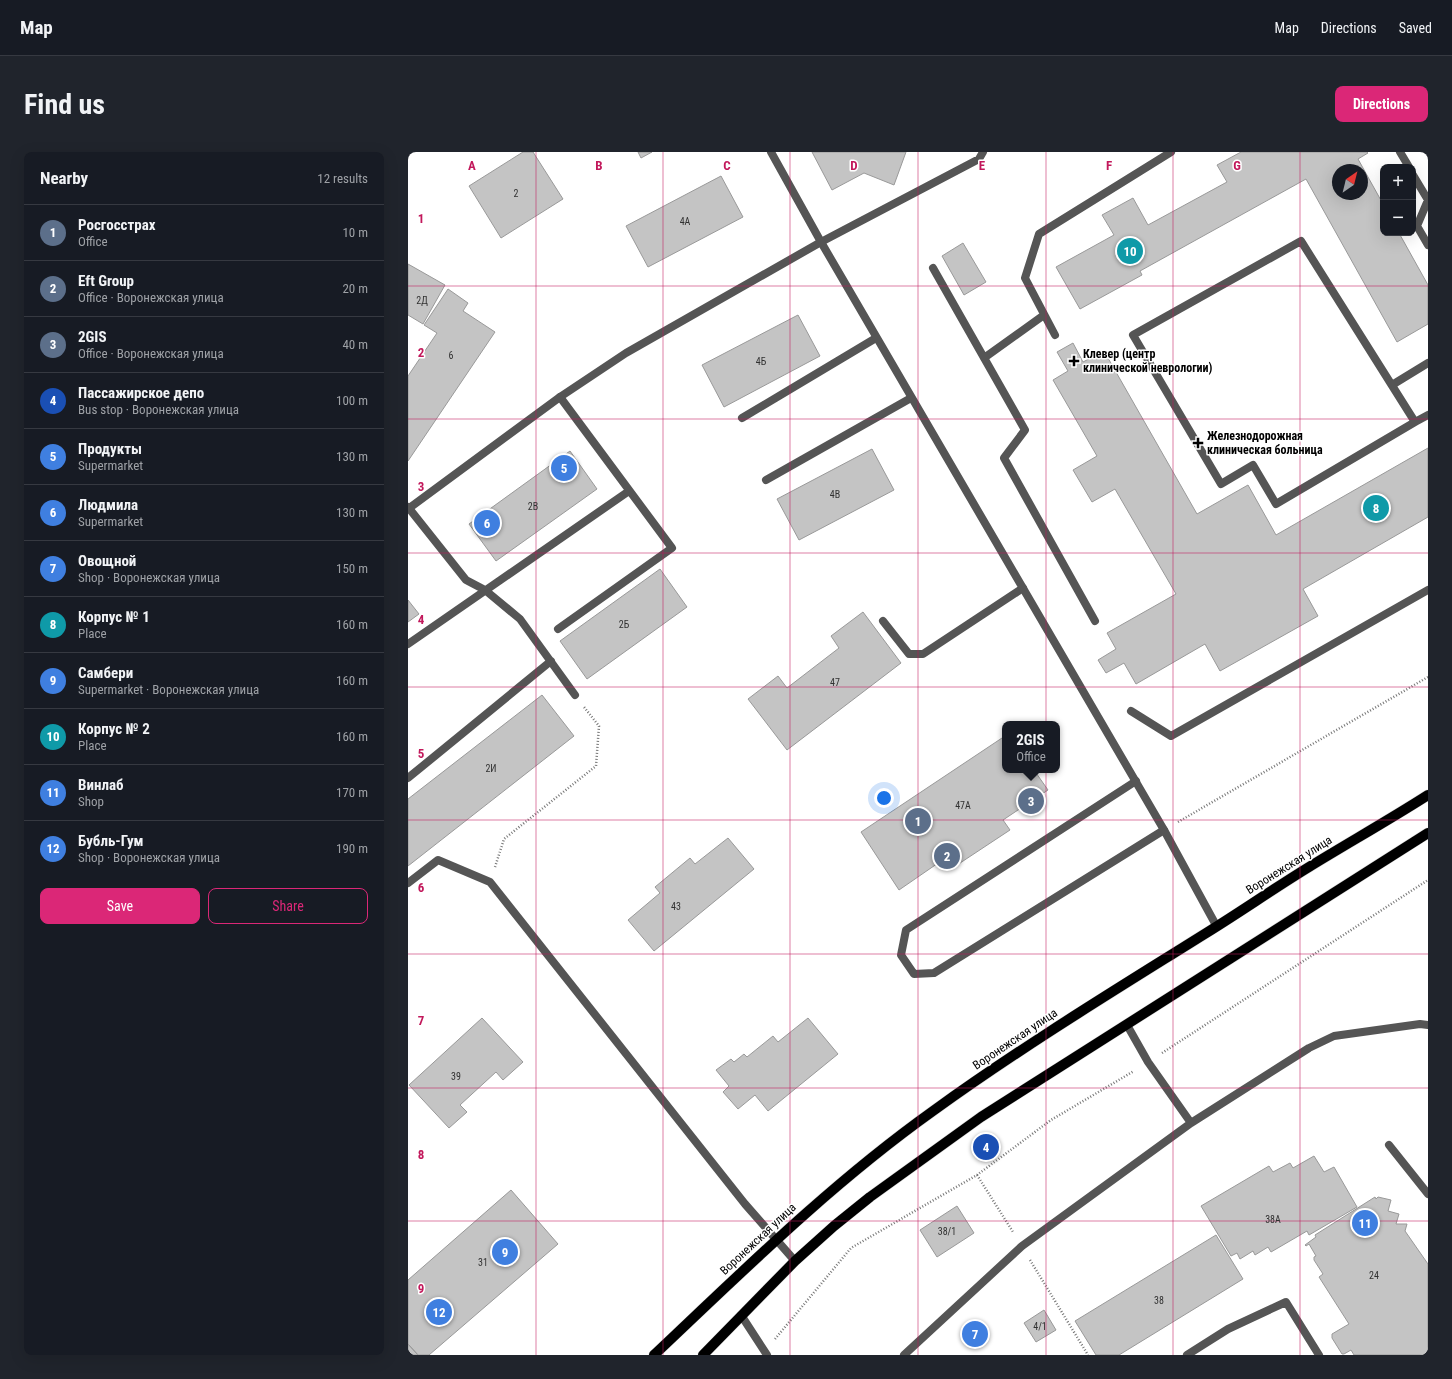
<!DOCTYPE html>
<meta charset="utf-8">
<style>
body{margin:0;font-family:"Roboto Condensed",sans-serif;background:#20242c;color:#f1f3f6}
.controls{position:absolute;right:12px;top:12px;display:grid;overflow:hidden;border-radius:8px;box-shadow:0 4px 16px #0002}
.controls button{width:36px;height:36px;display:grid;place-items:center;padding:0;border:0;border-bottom:1px solid #363941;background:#171b24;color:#f1f3f6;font:20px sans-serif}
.compass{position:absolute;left:924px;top:12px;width:36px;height:36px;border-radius:50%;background:#171b24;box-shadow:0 4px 16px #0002;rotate:35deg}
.you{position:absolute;left:476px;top:646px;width:14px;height:14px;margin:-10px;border:3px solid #fff;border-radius:50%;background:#1a73e8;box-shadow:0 0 0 6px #1a73e833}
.badge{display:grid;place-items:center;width:26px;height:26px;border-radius:50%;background:#db2777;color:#fff;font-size:13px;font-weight:700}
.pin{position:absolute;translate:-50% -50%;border:2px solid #fff;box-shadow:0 1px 4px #0006}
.popup{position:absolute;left:594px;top:569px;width:58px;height:52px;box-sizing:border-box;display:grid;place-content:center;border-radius:8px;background:#171b24;filter:drop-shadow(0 1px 3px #0005);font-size:13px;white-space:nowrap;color:#9ea1a6}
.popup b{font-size:15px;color:#f1f3f6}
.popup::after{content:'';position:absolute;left:50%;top:100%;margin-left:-8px;border:8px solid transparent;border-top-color:#171b24}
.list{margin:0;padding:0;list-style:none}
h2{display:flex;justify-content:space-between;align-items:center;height:52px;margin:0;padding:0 16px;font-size:17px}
h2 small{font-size:13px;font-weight:400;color:#9ea1a6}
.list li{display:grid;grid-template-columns:26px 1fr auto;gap:12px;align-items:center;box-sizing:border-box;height:56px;padding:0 16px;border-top:1px solid #363941}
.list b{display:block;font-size:15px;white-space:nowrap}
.list p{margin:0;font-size:13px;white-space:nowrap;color:#9ea1a6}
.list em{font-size:13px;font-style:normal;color:#9ea1a6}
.actions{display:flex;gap:8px;padding:12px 16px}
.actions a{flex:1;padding:9px 0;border:1px solid #db2777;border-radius:8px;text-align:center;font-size:14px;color:#db2777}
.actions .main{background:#db2777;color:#fff}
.map{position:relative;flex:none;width:1020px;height:1203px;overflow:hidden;border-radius:8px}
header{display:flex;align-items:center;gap:24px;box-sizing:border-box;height:56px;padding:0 20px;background:#171b24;border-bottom:1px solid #363941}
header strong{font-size:19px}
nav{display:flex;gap:22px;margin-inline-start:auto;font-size:14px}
.intro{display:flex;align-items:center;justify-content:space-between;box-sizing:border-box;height:96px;padding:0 24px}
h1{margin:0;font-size:28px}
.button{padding:10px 18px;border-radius:8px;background:#db2777;color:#fff;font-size:14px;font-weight:700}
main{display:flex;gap:24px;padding:0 24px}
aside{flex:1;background:#171b24;border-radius:8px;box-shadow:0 4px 16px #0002}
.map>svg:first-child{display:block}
</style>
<header>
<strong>Map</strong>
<nav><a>Map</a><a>Directions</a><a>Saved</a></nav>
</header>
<div class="intro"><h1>Find us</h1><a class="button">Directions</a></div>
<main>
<aside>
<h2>Nearby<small>12 results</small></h2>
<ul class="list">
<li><span class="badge" style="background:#5c6f8a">1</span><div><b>Росгосстрах</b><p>Office</p></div><em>10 m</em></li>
<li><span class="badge" style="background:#5c6f8a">2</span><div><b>Eft Group</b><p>Office · Воронежская улица</p></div><em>20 m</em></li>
<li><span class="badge" style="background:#5c6f8a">3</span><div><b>2GIS</b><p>Office · Воронежская улица</p></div><em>40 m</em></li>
<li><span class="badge" style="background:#1a4fb4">4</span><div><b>Пассажирское депо</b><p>Bus stop · Воронежская улица</p></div><em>100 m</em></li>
<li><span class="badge" style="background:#3f7fe0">5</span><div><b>Продукты</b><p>Supermarket</p></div><em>130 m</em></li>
<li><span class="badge" style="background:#3f7fe0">6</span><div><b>Людмила</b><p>Supermarket</p></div><em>130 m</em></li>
<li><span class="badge" style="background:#3f7fe0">7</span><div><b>Овощной</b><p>Shop · Воронежская улица</p></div><em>150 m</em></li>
<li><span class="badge" style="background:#0f9aa8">8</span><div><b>Корпус № 1</b><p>Place</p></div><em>160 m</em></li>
<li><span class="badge" style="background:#3f7fe0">9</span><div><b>Самбери</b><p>Supermarket · Воронежская улица</p></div><em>160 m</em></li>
<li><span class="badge" style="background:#0f9aa8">10</span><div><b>Корпус № 2</b><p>Place</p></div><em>160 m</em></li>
<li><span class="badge" style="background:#3f7fe0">11</span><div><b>Винлаб</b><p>Shop</p></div><em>170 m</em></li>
<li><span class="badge" style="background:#3f7fe0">12</span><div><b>Бубль-Гум</b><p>Shop · Воронежская улица</p></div><em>190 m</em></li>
</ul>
<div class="actions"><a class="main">Save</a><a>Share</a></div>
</aside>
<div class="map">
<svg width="1020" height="1203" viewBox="0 0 1020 1203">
<rect width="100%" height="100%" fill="#fff"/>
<path fill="#c4c4c4" stroke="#999" fill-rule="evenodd" d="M115 0H125L155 47 93 86 61 34Z
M230 0H244L233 6Z
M404 0H498L486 33 456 21 424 38Z
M833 0H959L960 1 950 7 975 52V81H991L1020 133V172L989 190 898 27 732 119 734 123 672 157 648 115 706 83 694 63 725 46 740 73 819 30 809 13ZM930 18H954V42H930Z
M313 24 335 65 240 115 218 74Z
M555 91 578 130 556 143 534 104Z
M0 112 37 133 15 172 0 163Z
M40 137 60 151 55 159 87 180 0 309V224L29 181 16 173Z
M390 163 412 204 316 255 294 213Z
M665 191 675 210 696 199 789 362 840 333 868 383 1020 296V365L895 437 910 464 812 519 797 492 728 532 716 511 698 521 690 508 708 497 699 481 768 442 707 337 684 350 665 318 689 304 645 228 660 219 649 200Z
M464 297 486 338 391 388 369 347Z
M162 299 189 337 88 409 61 372Z
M252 417 279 455 179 527 152 489Z
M0 448 11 462 0 470Z
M455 460 493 511 379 598 340 547 370 524 379 536 431 496 423 484Z
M134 543 166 584 0 714V647Z
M597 584V618H626L640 638 595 668 602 678 543 717 536 707 491 738 453 680Z
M320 686 346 717 246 799 220 768 252 741 247 735 282 706 287 712Z
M74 866 115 910 95 928 88 920 52 953 59 960 41 976 1 933Z
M400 866 430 902 360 959 347 943 330 957 315 940 321 934 308 918 323 907 326 910 336 902 339 905 365 884 370 890Z
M906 1004 916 1020 926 1015 949 1055 901 1083 899 1079 863 1100 860 1095 847 1103 845 1099 832 1107 829 1101 823 1104 793 1054 861 1014 865 1020 882 1011 885 1016Z
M103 1038 150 1092 21 1203H10L0 1192V1128Z
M967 1045 968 1047 970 1045 983 1048 980 1059 991 1062 988 1072H999L997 1079 1020 1112V1203H946L943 1198 936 1202H934L924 1186V1182L941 1172 911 1125 915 1122 906 1108V1105L908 1104 901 1092 898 1094 897 1093 908 1085 907 1083Z
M549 1054 566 1081 529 1105 512 1078Z
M808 1083 835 1127 711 1203H688L667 1169Z
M636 1158 648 1178 628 1190 616 1171Z
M0 1192 10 1203H0Z"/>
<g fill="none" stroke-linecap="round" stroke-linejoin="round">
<defs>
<path id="primary" d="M246 1203C336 1118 424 1031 525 959 612 896 704 840 795 783 831 761 865 737 901 715 940 691 981 668 1020 643
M295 1203 387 1109 426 1074 462 1045 573 965 1020 681"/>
</defs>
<use href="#primary" stroke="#dbdbdb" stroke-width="11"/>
<path stroke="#777" stroke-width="2.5" stroke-dasharray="1 2" stroke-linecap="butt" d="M770 670 1020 525
M87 715 96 687 188 614 191 574 176 555
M754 901 1020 728
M569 1023 605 1080
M622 1108 680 1203
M367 1187 443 1096 569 1023 643 968 726 919"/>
<path stroke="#555" stroke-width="8" d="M992 0 1001 15
M1005 23 1020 48
M1020 48 1009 74 1020 93
M413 90 571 7 575 0
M525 116 617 278 596 306 687 469
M647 183 617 126 631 82 763 0
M576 206 636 163
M984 233 1020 211
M334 266 468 186
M1007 270 893 89 725 183 813 332 845 313 868 352 1007 270 1020 263
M358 328 503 246
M0 355 58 428 77 438 112 467 167 543
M475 469 501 502H515L615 436
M150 477 264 396 152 245
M0 492 221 339
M723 559 763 584 1020 438
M0 626 143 509
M728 629 498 778 493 803 506 822 526 821 756 678
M0 731 30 708 82 730 337 1052 387 1109
M783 971 901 896 926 884 1012 872 1020 873
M981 993 1020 1042
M496 1203 614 1094 783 971 740 910 719 873
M779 1203 820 1177 878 1150 911 1203"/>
<path stroke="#555" stroke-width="8" d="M363 0 413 90 756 678 809 775
M0 357 152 245 218 201 413 90"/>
<path stroke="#555" stroke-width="8" d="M333 1163 359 1203"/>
<use href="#primary" stroke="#000" stroke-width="10"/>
</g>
<path fill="none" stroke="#c2185b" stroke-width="1" stroke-opacity="0.55" d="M128 0V1203M255 0V1203M382 0V1203M510 0V1203M638 0V1203M765 0V1203M892 0V1203M0 134H1020M0 267H1020M0 401H1020M0 535H1020M0 668H1020M0 802H1020M0 936H1020M0 1069H1020"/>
<g fill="#000" stroke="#fff" stroke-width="1.5">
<path d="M664 203h4v4h4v4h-4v4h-4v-4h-4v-4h4z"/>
<path d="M788 285h4v4h4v4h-4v4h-4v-4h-4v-4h4z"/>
</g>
<g text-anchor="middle" stroke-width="3" stroke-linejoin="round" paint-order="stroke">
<g font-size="10" fill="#313131">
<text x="108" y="45">2</text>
<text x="277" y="73">4А</text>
<text x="14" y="152">2Д</text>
<text x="43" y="207">6</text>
<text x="353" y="213">4Б</text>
<text x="427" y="346">4В</text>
<text x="125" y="358">2В</text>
<text x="216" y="476">2Б</text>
<text x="427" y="534">47</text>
<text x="83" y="620">2И</text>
<text x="555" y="657">47А</text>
<text x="268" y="758">43</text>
<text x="48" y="928">39</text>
<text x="865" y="1071">38А</text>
<text x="539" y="1083">38/1</text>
<text x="75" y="1114">31</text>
<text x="966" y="1127">24</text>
<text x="751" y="1152">38</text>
<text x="632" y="1178">4/1</text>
</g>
<g font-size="12" font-weight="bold" fill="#000" stroke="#fff" text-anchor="start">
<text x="675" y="206">Клевер (центр<tspan x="675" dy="14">клинической неврологии)</tspan></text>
<text x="799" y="288">Железнодорожная<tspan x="799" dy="14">клиническая больница</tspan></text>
</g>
<g font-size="12" fill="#000" stroke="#fff">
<text transform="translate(881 713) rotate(-32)" y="4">Воронежская улица</text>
<text transform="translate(607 887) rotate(-34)" y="4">Воронежская улица</text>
<text transform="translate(350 1087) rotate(-43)" y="4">Воронежская улица</text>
</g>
</g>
<g font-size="13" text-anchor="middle" font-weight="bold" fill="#c2185b" stroke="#fff" stroke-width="3" stroke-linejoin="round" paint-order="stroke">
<text x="64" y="18">A</text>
<text x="191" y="18">B</text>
<text x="319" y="18">C</text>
<text x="446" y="18">D</text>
<text x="574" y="18">E</text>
<text x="701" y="18">F</text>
<text x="829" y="18">G</text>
<text x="13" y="71">1</text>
<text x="13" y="205">2</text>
<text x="13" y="339">3</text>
<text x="13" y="472">4</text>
<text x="13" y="606">5</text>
<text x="13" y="740">6</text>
<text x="13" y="873">7</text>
<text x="13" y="1007">8</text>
<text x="13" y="1141">9</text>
</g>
</svg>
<div class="controls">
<button>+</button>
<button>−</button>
</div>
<svg class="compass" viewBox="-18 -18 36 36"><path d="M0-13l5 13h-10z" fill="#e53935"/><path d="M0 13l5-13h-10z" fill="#9ea1a6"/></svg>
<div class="you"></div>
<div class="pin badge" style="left:510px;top:669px;background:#5c6f8a">1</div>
<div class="pin badge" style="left:539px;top:704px;background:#5c6f8a">2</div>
<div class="pin badge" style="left:623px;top:649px;background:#5c6f8a">3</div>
<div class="popup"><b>2GIS</b>Office</div>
<div class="pin badge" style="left:578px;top:995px;background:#1a4fb4">4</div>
<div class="pin badge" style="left:156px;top:316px;background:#3f7fe0">5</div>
<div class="pin badge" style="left:79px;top:371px;background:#3f7fe0">6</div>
<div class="pin badge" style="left:567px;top:1182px;background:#3f7fe0">7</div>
<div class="pin badge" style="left:968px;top:356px;background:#0f9aa8">8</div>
<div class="pin badge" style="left:97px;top:1100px;background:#3f7fe0">9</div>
<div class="pin badge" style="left:722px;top:99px;background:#0f9aa8">10</div>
<div class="pin badge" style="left:957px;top:1071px;background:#3f7fe0">11</div>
<div class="pin badge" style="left:31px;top:1160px;background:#3f7fe0">12</div>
</div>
</main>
